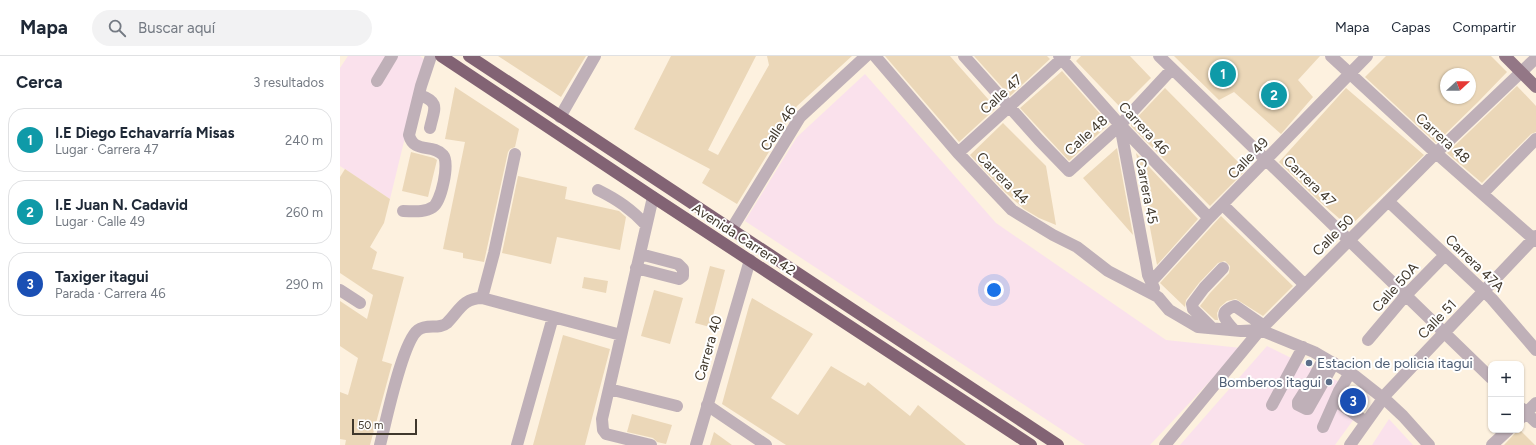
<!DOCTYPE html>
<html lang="es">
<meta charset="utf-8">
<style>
body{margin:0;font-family:Figtree,sans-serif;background:#f2f2f3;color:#1f2937}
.controls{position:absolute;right:12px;bottom:12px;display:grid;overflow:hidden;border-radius:8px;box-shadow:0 1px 3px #0004}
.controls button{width:36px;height:36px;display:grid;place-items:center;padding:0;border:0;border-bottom:1px solid #e0e1e3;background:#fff;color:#1f2937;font:20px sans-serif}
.compass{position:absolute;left:1100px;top:12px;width:36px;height:36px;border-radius:50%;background:#fff;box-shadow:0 1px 3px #0004;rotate:69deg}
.scale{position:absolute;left:12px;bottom:10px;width:65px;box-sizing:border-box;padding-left:4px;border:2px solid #40382c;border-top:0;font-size:11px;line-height:14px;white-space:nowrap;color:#40382c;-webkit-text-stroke:3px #fff;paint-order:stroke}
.you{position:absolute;left:654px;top:234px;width:14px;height:14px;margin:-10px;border:3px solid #fff;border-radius:50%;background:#1a73e8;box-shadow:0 0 0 6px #1a73e833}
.badge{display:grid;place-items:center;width:26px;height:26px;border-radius:50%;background:#0f766e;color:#fff;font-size:13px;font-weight:700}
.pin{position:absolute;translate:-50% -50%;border:2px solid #fff;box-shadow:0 1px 4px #0006}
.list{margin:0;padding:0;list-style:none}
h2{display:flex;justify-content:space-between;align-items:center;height:52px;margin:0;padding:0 16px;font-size:17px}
h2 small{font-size:13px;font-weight:400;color:#747a83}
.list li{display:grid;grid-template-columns:26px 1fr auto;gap:12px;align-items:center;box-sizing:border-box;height:64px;margin:0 8px 8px;padding:0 8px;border:1px solid #e0e1e3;border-radius:16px}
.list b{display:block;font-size:15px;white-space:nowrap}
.list p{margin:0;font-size:13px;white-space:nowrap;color:#747a83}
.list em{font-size:13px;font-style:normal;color:#747a83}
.icon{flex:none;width:22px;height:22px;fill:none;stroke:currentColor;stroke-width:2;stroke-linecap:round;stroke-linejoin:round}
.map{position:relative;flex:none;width:1196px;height:389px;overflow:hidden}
header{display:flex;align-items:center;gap:24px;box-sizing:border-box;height:56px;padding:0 20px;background:#fff;border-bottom:1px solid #e0e1e3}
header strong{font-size:19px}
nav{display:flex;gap:22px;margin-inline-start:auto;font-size:14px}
.search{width:280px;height:36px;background:#f2f2f3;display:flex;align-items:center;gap:10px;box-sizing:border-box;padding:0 14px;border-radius:22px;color:#747a83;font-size:15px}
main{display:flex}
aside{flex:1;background:#fff}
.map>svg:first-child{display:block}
</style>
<header>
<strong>Mapa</strong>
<div class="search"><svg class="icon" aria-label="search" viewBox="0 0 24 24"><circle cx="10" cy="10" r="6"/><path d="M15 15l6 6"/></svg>Buscar aquí</div>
<nav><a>Mapa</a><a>Capas</a><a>Compartir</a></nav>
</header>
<main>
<aside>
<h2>Cerca<small>3 resultados</small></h2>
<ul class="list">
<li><span class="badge" style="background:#0f9aa8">1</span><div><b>I.E Diego Echavarría Misas</b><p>Lugar · Carrera 47</p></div><em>240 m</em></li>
<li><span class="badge" style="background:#0f9aa8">2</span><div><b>I.E Juan N. Cadavid</b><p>Lugar · Calle 49</p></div><em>260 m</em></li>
<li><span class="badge" style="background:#1a4fb4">3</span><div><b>Taxiger itagui</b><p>Parada · Carrera 46</p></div><em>290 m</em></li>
</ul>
</aside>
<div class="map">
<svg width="1196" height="389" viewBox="0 0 1196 389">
<rect width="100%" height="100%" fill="#fdf1df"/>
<path fill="#fae1ec" d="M8 0H80L84 3 50 143 0 110V12Z
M525 18 656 167 826 284 901 292 810 389H745L405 165 457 81Z
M927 290 1030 341 995 389H840Z
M1049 363 1073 389H1032Z"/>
<path fill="#ebd7b8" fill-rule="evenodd" d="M158 0H246L221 41Z
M331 0H416L368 94 378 99 429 9 427 0H512L457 50 397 148 362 127 370 113 294 73Z
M545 0H610L656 52 619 86Z
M634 0H707L710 3 670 40Z
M741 0H790L811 22 781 52 736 5Z
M834 0H980L958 24 973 41 941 78 894 36 879 44Z
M1046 0H1151L1167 16 1138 46 1096 87 1025 21ZM1106 18H1130V42H1106Z
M722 15 769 68 729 105 680 52Z
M1177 30 1196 50V76L1191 78 1142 127 1107 97Z
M115 31 179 73 175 91 170 93 168 96 144 206 123 202V197L103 193 125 86 105 83Z
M825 32 906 114 870 150 791 70V68Z
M1006 32 1084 99 1009 171 978 144 939 106Z
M663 67 706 110 716 169 699 162 684 153 665 136 630 99Z
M777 92 793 179 743 122Z
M71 96 94 102 97 104 88 141 62 135Z
M796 97 858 163 817 209Z
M5 113 50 143 44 167 30 191 37 196 32 213 64 221 42 305 52 308 30 389H5L6 384 0 383V336L8 339 18 302 0 290V245L27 263 33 239 0 217V121Z
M178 120 227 131 225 143 279 155 286 161 280 194 217 181 211 208 162 197Z
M881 160 953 230 923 260 896 243 887 245 880 251 877 257 878 264H875L860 250 870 237 889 217 890 210 885 205 878 207 859 227 846 244 845 251 820 227Z
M370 210 385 214 370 271 355 267Z
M244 221 268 225 266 237 242 232Z
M314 234 343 242 330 288 301 280Z
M412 242 473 278 431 342 458 359 491 310 525 330 528 326 570 360 578 349 626 389H446L382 348 409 250Z
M223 279 270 293 245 389H193Z
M292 358 332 369 326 388 317 386 313 382 287 376Z
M1178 374H1180L1195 389H1164Z
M374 376 392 389H370Z"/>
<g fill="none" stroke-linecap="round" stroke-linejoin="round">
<path stroke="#bfb0b8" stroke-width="12" d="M535 0 618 97 672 154 713 179 737 191 768 215 818 241 829 254 858 271 901 275 920 274 974 296 1015 320 1048 346 1063 360 1089 389
M624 0 699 84 729 115 780 69 832 13
M719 0 780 69 869 162
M819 0 1151 322
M991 0 1096 97 1196 185
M37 25 52 0
M79 39C101 46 94 53 90 72
M220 61 255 0
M780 69 806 207 808 219 814 232
M618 97 725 0
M258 134C278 144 291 153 306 169
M1143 137 1196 83
M1048 145 1152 243 1196 294
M883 149 965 229
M63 155C73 155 84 157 93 151 101 146 110 107 103 99 92 87 74 98 69 79L81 30 91 0
M391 174 460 61 526 0
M296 212 339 223 343 220V213L338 208 300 198
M811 226 869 162 1027 0
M0 234 20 247
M142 242 154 197 175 98
M872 272 853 253 852 248 864 232 883 212
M894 274C885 264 877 256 895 250L924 270
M1028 284 1066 239 1105 199
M984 302 974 321 958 346V349L966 353H968L994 307
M269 333 337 350
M995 344 1026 366
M367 349 426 389
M932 349 963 291
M1181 352 1196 366
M1181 362 1196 347
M983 371 999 335 1010 317
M40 389C46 366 62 286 78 274 87 267 99 274 107 267 119 255 123 242 142 242L281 279
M177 389 213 261
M311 389 266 378 263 374 262 363 313 141
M356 389 410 204
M825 389 920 274 1096 97 1196 2
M1010 389 1047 337 1196 180
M1152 389 1168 374"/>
<path stroke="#937786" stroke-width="12" d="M1165 0 1196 31"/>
<path stroke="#826374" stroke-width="12" d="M101 0 313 141 691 389
M129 0 718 389"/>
</g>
<g fill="#5c6f8a" stroke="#fff" stroke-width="1.5">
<circle cx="969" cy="307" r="4"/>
<circle cx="989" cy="326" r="4"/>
</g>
<g text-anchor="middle" stroke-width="4" stroke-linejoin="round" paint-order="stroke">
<g font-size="14" fill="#40382c" stroke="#fff">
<text transform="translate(661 38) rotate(-42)" y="5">Calle 47</text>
<text transform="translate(438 72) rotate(-56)" y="5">Calle 46</text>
<text transform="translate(804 72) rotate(47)" y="5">Carrera 46</text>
<text transform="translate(746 79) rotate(-42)" y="5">Calle 48</text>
<text transform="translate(1103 82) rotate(42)" y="5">Carrera 48</text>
<text transform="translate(908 102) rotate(-46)" y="5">Calle 49</text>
<text transform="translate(663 122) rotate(45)" y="5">Carrera 44</text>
<text transform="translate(970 125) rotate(44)" y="5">Carrera 47</text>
<text transform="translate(807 135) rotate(79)" y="5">Carrera 45</text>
<text transform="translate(993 179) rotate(-45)" y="5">Calle 50</text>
<text transform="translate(404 183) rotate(33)" y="5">Avenida Carrera 42</text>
<text transform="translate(1135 207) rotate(44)" y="5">Carrera 47A</text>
<text transform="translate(1055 231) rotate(-48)" y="5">Calle 50A</text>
<text transform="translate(1097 263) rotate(-46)" y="5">Calle 51</text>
<text transform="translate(368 292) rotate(-74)" y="5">Carrera 40</text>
</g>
<g font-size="14" fill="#4e5e75" stroke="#fff" text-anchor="start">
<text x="977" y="312">Estacion de policia itagui</text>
<text x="981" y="331" text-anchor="end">Bomberos itagui</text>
</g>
</g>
</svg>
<div class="controls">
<button>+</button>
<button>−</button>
</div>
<svg class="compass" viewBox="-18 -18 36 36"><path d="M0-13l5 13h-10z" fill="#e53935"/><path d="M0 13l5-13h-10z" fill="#747a83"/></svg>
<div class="scale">50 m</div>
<div class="you"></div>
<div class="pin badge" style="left:883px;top:18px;background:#0f9aa8">1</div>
<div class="pin badge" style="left:934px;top:39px;background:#0f9aa8">2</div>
<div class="pin badge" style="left:1013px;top:345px;background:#1a4fb4">3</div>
</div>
</main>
